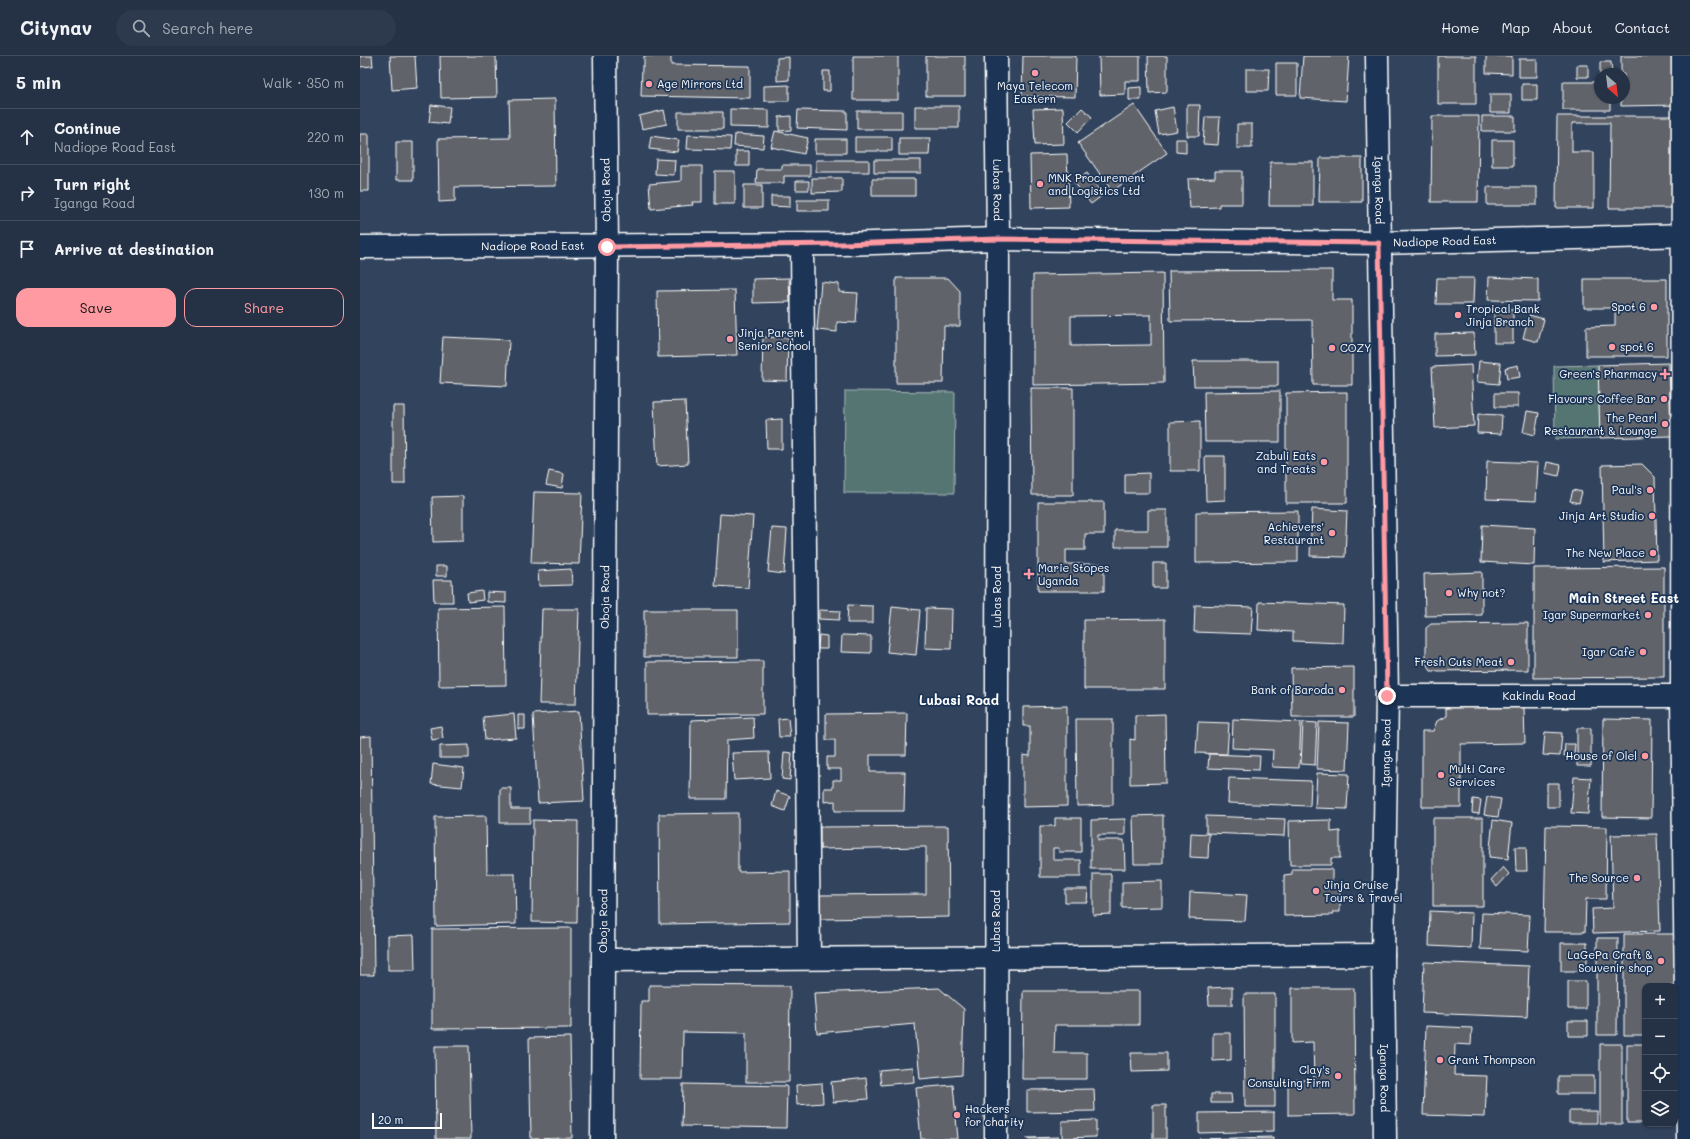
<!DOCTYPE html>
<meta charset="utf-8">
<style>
body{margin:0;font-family:Mali,sans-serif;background:#2d3a4d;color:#f1f3f6}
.controls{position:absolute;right:12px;bottom:12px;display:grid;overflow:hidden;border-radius:8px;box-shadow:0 1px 3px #0004}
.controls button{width:36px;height:36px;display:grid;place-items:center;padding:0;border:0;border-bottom:1px solid #424d5f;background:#253246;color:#f1f3f6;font:20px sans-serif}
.compass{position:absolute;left:1234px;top:12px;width:36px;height:36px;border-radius:50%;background:#253246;box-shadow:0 1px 3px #0004;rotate:152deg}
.scale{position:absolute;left:12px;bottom:10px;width:70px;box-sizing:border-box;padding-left:4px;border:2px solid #fff;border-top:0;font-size:11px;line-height:14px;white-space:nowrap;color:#fff;-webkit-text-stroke:3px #1d3557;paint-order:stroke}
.stop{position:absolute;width:12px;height:12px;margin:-9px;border:3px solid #ff9aa2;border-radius:50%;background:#fff}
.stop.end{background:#ff9aa2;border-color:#fff;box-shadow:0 1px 4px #0008}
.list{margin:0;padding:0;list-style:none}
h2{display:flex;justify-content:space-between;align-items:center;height:52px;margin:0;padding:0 16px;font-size:17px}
h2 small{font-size:13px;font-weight:400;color:#a3aab3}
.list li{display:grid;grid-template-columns:26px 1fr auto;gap:12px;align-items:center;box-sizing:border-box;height:56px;padding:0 16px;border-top:1px solid #424d5f}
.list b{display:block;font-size:15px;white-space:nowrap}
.list p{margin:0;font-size:13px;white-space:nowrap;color:#a3aab3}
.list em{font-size:13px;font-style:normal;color:#a3aab3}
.actions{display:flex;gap:8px;padding:12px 16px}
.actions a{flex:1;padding:9px 0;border:1px solid #ff9aa2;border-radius:12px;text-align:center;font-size:14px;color:#ff9aa2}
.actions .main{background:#ff9aa2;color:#111}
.icon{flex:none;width:22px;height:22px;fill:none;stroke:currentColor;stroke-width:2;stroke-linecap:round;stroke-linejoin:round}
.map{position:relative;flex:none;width:1330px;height:1083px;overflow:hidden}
header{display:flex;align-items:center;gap:24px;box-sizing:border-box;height:56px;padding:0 20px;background:#253246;border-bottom:1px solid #424d5f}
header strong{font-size:19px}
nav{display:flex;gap:22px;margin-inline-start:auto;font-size:14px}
.search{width:280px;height:36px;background:#2d3a4d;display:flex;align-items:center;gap:10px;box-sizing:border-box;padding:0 14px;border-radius:22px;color:#a3aab3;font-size:15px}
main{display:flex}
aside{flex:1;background:#253246}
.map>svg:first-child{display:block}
</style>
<header>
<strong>Citynav</strong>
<div class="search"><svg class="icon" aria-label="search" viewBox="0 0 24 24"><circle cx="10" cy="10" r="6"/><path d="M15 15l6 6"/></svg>Search here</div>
<nav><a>Home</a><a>Map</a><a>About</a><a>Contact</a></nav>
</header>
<main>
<aside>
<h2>5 min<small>Walk · 350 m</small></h2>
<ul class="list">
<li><svg class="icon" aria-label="ahead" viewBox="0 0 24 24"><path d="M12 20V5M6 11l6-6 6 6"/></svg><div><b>Continue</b><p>Nadiope Road East</p></div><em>220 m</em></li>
<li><svg class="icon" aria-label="right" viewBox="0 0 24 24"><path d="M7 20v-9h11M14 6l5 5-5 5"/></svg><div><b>Turn right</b><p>Iganga Road</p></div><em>130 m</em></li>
<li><svg class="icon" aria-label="arrive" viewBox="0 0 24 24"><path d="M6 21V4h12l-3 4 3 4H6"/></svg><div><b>Arrive at destination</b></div></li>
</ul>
<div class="actions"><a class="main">Save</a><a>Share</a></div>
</aside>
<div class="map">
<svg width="1330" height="1083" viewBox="0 0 1330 1083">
<rect width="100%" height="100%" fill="#31435d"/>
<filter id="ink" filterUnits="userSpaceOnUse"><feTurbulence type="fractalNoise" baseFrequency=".025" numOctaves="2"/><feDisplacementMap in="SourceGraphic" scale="8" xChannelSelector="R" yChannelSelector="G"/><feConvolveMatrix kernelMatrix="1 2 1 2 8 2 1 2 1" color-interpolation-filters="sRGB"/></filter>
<g filter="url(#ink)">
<path fill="#557473" stroke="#aabab9" d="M1238 309 1240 382 1195 383 1194 310Z
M485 335 595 336 594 437H484Z"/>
<path fill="#61646b" stroke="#fff" fill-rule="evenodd" d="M0 0H12L13 10 0 11Z
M30 0H55L57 32 32 34Z
M80 0H136L137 41 81 42Z
M284 0H311V9L390 10V42L281 40 282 10H284Z
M493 0H538V44H493Z
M566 0H605V40H566Z
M663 0H716L715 41 662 40Z
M739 0H780V25H765V38L740 39Z
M788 0H807V36L789 37Z
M943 0H989L986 45 940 42Z
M1078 0H1116V48H1078Z
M1126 0H1152V18L1126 17Z
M1261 0H1319L1320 49 1261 50V42H1264V18H1261Z
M429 1V24L417 25V2Z
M1159 3H1177V21H1159Z
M1240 6H1251L1252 18H1240V20Z
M916 7H937V39H916Z
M1217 9H1228V21H1217Z
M886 13H909L908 35H886Z
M463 15H470V35H463Z
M1203 26H1240V42H1250V54H1203Z
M1162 28H1177V44H1162Z
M429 29V45H404V30Z
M781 31V44H769V32Z
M1130 38H1151V57H1130Z
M195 43 196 130 95 131V145L79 146 78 83 150 82 149 44Z
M71 49 90 51 88 68 69 66Z
M774 49 807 97 752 135 718 87Z
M827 49H840L839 80H827Z
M555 50H599V72H555Z
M813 51 817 75 799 78 795 55Z
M703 52 704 88 675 89 673 53Z
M722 52 732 61 718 76 708 66Z
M370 53 409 54V72L370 71Z
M304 54 307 68 282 73 279 60Z
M438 54 487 55V74L437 72Z
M497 55H542V73H497Z
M318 56H363V73H318Z
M431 60V74L419 75V61Z
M1072 60H1119L1118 146H1071Z
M1122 60H1155V75H1122Z
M1197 60H1315L1314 152H1249L1250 67H1212V96H1234V152H1196Z
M845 61H860L858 89 843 88Z
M877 68H892V92H877Z
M415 75 448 82 444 98 411 91Z
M0 78H9V135H0Z
M375 78 404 80 403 92 374 90Z
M328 79 371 81 370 94 327 93Z
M291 80 319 84 317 96 289 93Z
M495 81H532V95H495Z
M539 82H570L569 99H539Z
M455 83H486V97H455Z
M816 83H826V97L816 96Z
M1132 84H1153V110H1132Z
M36 86H53V124H36Z
M376 95H389V110H376Z
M707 98 709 151 671 152 670 99Z
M960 102H1002V146H959Z
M296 103 315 104 314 119 295 118Z
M456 104H509V116H456Z
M514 104H561V117H514Z
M910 106H953V150H909Z
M422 109H450V120H424V127H396L397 113H422Z
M321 110H342V146H332L333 149 291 153 289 128 321 125Z
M355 115H375V148H355Z
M855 115H882V148H859V151L830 152 828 123 855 122Z
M727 117 743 139 731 148 714 126Z
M452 122H482V136L452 137Z
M512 123H555V140H512Z
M436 125H449V134H436Z
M384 129H402V152H384Z
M1127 131H1177V149H1127Z
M411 140H430V151L411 150Z
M437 144H469V155H437Z
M972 214V244H992V329H953L952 264 810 265 809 215Z
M803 217 804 327 673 329V219ZM791 259V289L711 290V260Z
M1129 221 1178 223V245L1128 244Z
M429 222 430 246 393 247V223Z
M536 222H588L600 235V270H584L583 327H536Z
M1077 222H1114L1113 248H1076Z
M1224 223H1307V300H1226V271L1255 270V252H1224Z
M461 226 479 228V236L498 237 496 267 477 266V276L457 274Z
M375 234 377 299 298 301 297 235Z
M1134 253H1153V287H1134Z
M1169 259 1184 263 1178 286 1163 282Z
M1114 277 1115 299 1075 300V278Z
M83 281 149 284 147 330 80 327Z
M403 281 428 282 427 325 402 324Z
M833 305H918V330H834Z
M1119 305 1141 307 1139 328 1117 326Z
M1309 307 1311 380 1240 382 1238 309Z
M1111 309 1114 370 1075 372 1072 311Z
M1158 309 1160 321 1147 323 1145 312Z
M671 332H713V439H672Z
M920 335V386H845L844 336Z
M987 336V447H926V337Z
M1135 337H1158V351H1135Z
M325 345 328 408 297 410 294 346Z
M33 350H44L45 428H33Z
M1167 355 1179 357 1175 379 1163 376Z
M1118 358 1142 359 1141 378 1117 377Z
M422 363V393H407L406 364Z
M840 365V415H810V366Z
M845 400H865V444L846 445Z
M1127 405 1178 407 1176 445 1126 443Z
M1187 406 1201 409 1199 420 1185 417Z
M1282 408 1295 421 1297 504 1244 506 1242 409Z
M189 415 204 418 202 432 186 429Z
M789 417V437H765V418Z
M1213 434 1222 436 1219 447 1210 445Z
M174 436 222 437 219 508 171 507Z
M103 440V485L73 486 72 441Z
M678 446H744V478H725V494H706V508H744V535H678Z
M952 453 987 455 985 501 950 500Z
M788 454H807V491H755V474H788Z
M938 455V506L836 507V456Z
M360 458 393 460 388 532 355 530Z
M1122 469 1175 472 1174 509 1121 506Z
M412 472 427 473 424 518 408 516Z
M793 507H806V532H793Z
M76 510H87V520H76Z
M1304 511V621L1174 622V512Z
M211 513 212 529 179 530 178 515Z
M1122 516V559L1065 560 1064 518Z
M73 524H92L93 546H74Z
M122 535 123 544 108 546 107 537Z
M127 536 146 537V547L127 546Z
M899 546 984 549 983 587 933 585V576L898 574Z
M488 549 513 550V567H487Z
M835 549 893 551 891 578 834 576Z
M145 551 146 629 79 630 78 552Z
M532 551 560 554 556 599 527 596Z
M566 552 592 553 591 593 565 592Z
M182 553H219L216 648H179Z
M284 554H378V601H284Z
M459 554 480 555 479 564 459 563Z
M805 563V633H724V564Z
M1168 567V614L1071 615 1066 607V572L1071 568Z
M459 579 467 580V593H458Z
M482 579 511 580V597L481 596Z
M403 605V658L287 659V606Z
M994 611V661H932L931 612Z
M707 650V750L663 751V699L670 700V670H663V651Z
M1164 650 1165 687 1101 688V751H1062V675H1073L1077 665 1086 660V651Z
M219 655 224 745 178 747 173 658Z
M547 657 546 699H510V716H545L544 755H475V745L464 746V732H473V724H481V713H467V701H475V684H466V658Z
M154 658 156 682 125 684 123 661Z
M805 658 806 727 770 728V683L775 684V659Z
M158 659H165V673H158Z
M393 661 394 682 367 684 366 743H330L331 664Z
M428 662 430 681H419L418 663Z
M716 663H753V749L717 750Z
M873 663 941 666 939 712 912 711 913 694 872 692Z
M1243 663 1292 664 1291 762 1242 761Z
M838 666 869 667 867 698 836 697Z
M943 666 957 667 955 709 941 708Z
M959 666 989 667 987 714 957 713Z
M81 670 83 682 72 684 70 672Z
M1217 672H1231V710H1217Z
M1185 676 1202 677 1200 700 1183 699Z
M11 680 14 919H0V681Z
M1205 688H1215L1214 700H1204Z
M109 689V702H80V690Z
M409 696 410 722 374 724 372 697Z
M424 696 432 697 430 724 422 723Z
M849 698 900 700 899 714 848 712Z
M73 708 104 712 102 731 71 728Z
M957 717 989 718 987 753 955 752Z
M1214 721 1231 722 1228 758 1211 757Z
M869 722 951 725 950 750 868 747Z
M1187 727H1199V751H1187Z
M140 732H151V753H170V767H140Z
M416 735 430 740 425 755 412 750Z
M1127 741 1141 743 1138 761 1124 759Z
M1113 743 1121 744 1119 758 1112 757Z
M378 757V816L430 815V866L300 868 299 758Z
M803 759V808H774L773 760Z
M126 760 127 818H155L156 868 76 870 75 761Z
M846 760 925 763 924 780 846 777Z
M695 762H721V796H699V792H693V804H721V821H680V770H695Z
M1073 762H1123V850H1073Z
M765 763V779H738V784H764L765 813H731V764Z
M173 764 218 765 217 867 172 866Z
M971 764V776L980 775V802H971V809H930L929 765Z
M1133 764 1152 767 1148 803 1129 801Z
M588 770 589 861 460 863V839L566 838V791L460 793V771Z
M1186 770 1247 771 1246 843H1226L1225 876H1184Z
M831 777 849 778 848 802 830 801Z
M1297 778 1300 875 1233 877 1232 853 1253 852 1251 779Z
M1155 791H1166L1167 815H1156Z
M1143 811 1149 818 1137 831 1131 824Z
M932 813H972V830H980V856H972L973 859 924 860V819L932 818Z
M733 818H751V858L733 859Z
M802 825V851L762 852V826Z
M705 833H728L727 846H705Z
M830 836 887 839 885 865 829 863Z
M1070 855 1112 857 1111 892 1069 890Z
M1122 857 1170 859 1168 895 1120 893Z
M211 872V972L72 973V873Z
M1264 878H1316L1315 979V930H1285V979H1264Z
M54 879 55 914H28V880Z
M1237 882H1258L1257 979H1237Z
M1201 887H1227V915H1201Z
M1064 906 1169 910 1167 961 1062 957Z
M1208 925H1226V953H1208Z
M289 929 430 930 429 1026H386V977L323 976 322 1023H280L281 945H289Z
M872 931V949H849L848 932Z
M579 932 604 953 602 1019 560 1023 555 968 457 977 454 937Z
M932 932H994L995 1058 928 1059V1024H954L953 986 932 987Z
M663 935H779V969H695L694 997H727V1023H662Z
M884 938H915V1051H885Z
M1208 965H1228V980H1208Z
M1066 970 1112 972 1111 989 1095 988 1094 1019 1127 1020 1125 1061 1063 1059Z
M853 977H871V1004L853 1005Z
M210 981 212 1082 171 1083 169 982Z
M1240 988H1262V1068H1240Z
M1267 988H1285V1067H1267Z
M75 990H109L111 1083H76Z
M771 997H807V1015L772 1016Z
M553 1011 554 1026 521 1029 519 1014Z
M1198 1020H1234V1038H1198Z
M506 1022 508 1043 473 1046 471 1026Z
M462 1027 463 1047 437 1049 436 1029Z
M323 1028 427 1030 426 1072 322 1070Z
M593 1029 598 1083H561L556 1032Z
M734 1033 735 1055 667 1056V1034Z
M851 1038H871L872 1047H851Z
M793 1049H806V1083H793Z
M1209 1055H1237V1067H1209Z
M914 1056V1075L839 1077V1057Z
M736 1064V1081L702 1082V1065Z
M699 1081V1083H667V1082Z
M913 1081V1083H839Z"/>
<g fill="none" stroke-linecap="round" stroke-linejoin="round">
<defs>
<g id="minor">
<path id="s1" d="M636 0 638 183 636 1083"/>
<path id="s2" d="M1017 0 1027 640 1023 899 1025 1083"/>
<path d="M1323 0 1322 640 1328 1083"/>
<path d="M442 189 449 902"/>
<path id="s3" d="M0 191 482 188 638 183 1019 187 1330 179"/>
<path id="s4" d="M1027 640H1330"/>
<path d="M244 904 1023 899"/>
<path id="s5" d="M242 1083 247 191 245 0"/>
</g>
</defs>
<use href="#minor" stroke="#fff" stroke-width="25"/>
<use href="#minor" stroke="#1d3557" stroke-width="22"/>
</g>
</g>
<g fill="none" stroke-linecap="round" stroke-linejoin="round" filter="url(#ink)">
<path stroke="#ff9aa2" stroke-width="5" d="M247 191 482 188 638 183 1019 187 1027 640"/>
</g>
<g fill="#ff9aa2" stroke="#1d3557" stroke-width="1.5">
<circle cx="675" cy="17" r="4"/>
<circle cx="289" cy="28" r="4"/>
<circle cx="680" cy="128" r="4"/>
<circle cx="1294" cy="251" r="4"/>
<circle cx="1098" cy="259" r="4"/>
<circle cx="370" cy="283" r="4"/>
<circle cx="1252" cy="291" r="4"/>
<circle cx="972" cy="292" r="4"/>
<path d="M1303 312h4v4h4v4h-4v4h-4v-4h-4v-4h4z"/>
<circle cx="1304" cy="343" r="4"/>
<circle cx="1305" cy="368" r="4"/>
<circle cx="964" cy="406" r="4"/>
<circle cx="1290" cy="434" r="4"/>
<circle cx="1292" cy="460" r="4"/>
<circle cx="972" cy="477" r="4"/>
<circle cx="1293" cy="497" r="4"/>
<path d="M667 512h4v4h4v4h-4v4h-4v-4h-4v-4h4z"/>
<circle cx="1089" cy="537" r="4"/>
<circle cx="1288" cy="559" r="4"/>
<circle cx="1283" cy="596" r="4"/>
<circle cx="1151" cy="606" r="4"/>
<circle cx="982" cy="634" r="4"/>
<circle cx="1285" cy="700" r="4"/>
<circle cx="1081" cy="719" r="4"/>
<circle cx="1277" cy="822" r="4"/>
<circle cx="956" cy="835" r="4"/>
<circle cx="1301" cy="905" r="4"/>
<circle cx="1080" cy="1004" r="4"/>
<circle cx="978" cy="1020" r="4"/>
<circle cx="597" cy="1059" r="4"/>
</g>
<g text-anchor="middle" stroke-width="3.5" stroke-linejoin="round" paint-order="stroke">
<g font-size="11" fill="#fff" stroke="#1d3557" text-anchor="end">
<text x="297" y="32" text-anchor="start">Age Mirrors Ltd</text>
<text x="675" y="34" text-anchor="middle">Maya Telecom<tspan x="675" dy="13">Eastern</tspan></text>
<text x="688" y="126" text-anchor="start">MNK Procurement<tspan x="688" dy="13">and Logistics Ltd</tspan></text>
<text x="1286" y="255">Spot 6</text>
<text x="1106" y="257" text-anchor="start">Tropical Bank<tspan x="1106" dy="13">Jinja Branch</tspan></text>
<text x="378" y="281" text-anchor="start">Jinja Parent<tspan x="378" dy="13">Senior School</tspan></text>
<text x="1260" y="295" text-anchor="start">spot 6</text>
<text x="980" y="296" text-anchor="start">COZY</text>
<text x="1297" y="322">Green's Pharmacy</text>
<text x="1296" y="347">Flavours Coffee Bar</text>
<text x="1297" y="366">The Pearl<tspan x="1297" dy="13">Restaurant &amp; Lounge</tspan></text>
<text x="956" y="404">Zabuli Eats<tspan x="956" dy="13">and Treats</tspan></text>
<text x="1282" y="438">Paul's</text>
<text x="1284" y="464">Jinja Art Studio</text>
<text x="964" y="475">Achievers'<tspan x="964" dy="13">Restaurant</tspan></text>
<text x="1285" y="501">The New Place</text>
<text x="678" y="516" text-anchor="start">Marie Stopes<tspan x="678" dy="13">Uganda</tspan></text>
<text x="1097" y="541" text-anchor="start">Why not?</text>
<text x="1280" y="563">Igar Supermarket</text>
<text x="1275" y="600">Igar Cafe</text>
<text x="1143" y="610">Fresh Cuts Meat</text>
<text x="974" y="638">Bank of Baroda</text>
<text x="1277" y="704">House of Olel</text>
<text x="1089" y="717" text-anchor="start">Multi Care<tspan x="1089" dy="13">Services</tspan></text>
<text x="1269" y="826">The Source</text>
<text x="964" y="833" text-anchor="start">Jinja Cruise<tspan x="964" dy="13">Tours &amp; Travel</tspan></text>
<text x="1293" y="903">LaGePa Craft &amp;<tspan x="1293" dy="13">Souvenir shop</tspan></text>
<text x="1088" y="1008" text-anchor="start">Grant Thompson</text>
<text x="970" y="1018">Clay's<tspan x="970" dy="13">Consulting Firm</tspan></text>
<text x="605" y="1057" text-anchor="start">Hackers<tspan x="605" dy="13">for charity</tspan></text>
</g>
<g font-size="11" fill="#fff" stroke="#1d3557">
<text dy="4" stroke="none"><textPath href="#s1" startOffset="134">Lubas Road</textPath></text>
<text transform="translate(246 134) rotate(-91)" y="4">Oboja Road</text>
<text dy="4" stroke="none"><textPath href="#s2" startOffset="134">Iganga Road</textPath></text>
<text dy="4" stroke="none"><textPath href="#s3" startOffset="1085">Nadiope Road East</textPath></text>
<text dy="4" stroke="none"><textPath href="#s3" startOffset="173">Nadiope Road East</textPath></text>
<text dy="4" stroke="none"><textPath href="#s5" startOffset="542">Oboja Road</textPath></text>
<text transform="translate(637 541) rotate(-90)" y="4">Lubas Road</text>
<text dy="4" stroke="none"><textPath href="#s4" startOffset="152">Kakindu Road</textPath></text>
<text transform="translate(1026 697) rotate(-89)" y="4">Iganga Road</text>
<text dy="4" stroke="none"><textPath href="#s5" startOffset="218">Oboja Road</textPath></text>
<text transform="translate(636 865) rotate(-90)" y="4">Lubas Road</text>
<text dy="4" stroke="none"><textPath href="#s2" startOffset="1022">Iganga Road</textPath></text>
</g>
<g font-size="13" font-weight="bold" fill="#fff" stroke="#1d3557">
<text x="1264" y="547">Main Street East</text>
<text x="599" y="649">Lubasi Road</text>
</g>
</g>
</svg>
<div class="controls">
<button>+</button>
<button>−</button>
<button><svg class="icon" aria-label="locate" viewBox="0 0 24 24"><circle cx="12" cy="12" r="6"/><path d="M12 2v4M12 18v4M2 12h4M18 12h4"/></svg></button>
<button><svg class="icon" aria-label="layers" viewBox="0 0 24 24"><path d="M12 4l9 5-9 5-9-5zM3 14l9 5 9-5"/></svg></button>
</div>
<svg class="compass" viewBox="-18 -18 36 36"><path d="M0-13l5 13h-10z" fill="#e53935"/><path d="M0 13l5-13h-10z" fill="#a3aab3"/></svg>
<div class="scale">20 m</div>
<div class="stop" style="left:247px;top:191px"></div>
<div class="stop end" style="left:1027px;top:640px"></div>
</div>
</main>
